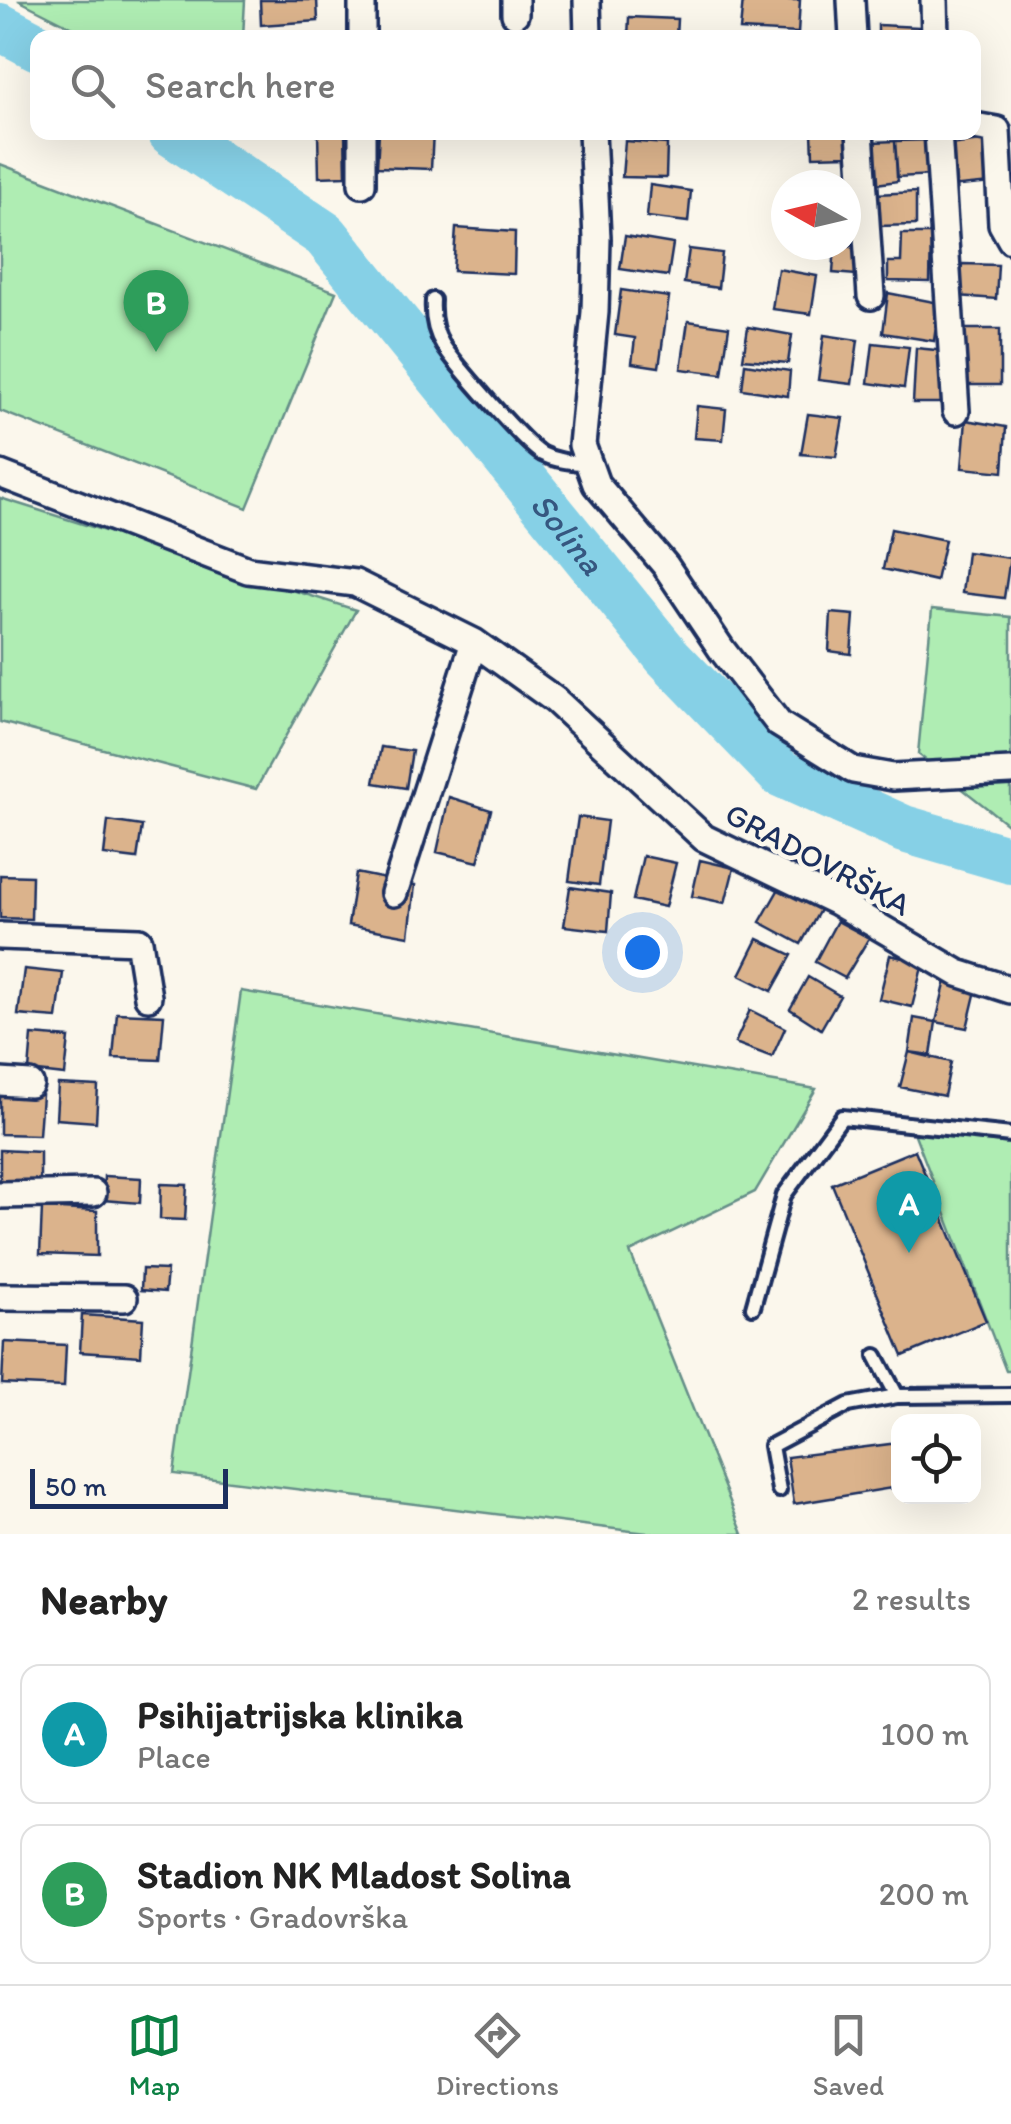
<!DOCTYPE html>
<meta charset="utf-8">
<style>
body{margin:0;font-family:Itim,sans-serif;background:#f2f2f2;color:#222}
.controls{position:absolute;right:30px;bottom:30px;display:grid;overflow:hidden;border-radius:20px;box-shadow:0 10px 40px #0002}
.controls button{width:90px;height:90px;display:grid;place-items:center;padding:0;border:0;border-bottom:2px solid #e0e0e0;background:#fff;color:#222;font:50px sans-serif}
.compass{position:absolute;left:771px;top:170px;width:90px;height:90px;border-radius:50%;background:#fff;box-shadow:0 10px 40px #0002;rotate:278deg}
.scale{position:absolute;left:30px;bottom:25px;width:198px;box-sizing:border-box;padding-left:10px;border:5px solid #1b2f5e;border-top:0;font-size:28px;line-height:35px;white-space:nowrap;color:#1b2f5e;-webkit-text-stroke:8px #fbf7ec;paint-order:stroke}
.you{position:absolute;left:642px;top:952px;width:35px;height:35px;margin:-25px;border:8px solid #fff;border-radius:50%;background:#1a73e8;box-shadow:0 0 0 15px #1a73e833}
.badge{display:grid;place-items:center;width:65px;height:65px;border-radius:50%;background:#0b8043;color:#fff;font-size:32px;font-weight:700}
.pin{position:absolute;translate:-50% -82px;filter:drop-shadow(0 2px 5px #0008)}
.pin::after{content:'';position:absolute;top:52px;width:35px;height:30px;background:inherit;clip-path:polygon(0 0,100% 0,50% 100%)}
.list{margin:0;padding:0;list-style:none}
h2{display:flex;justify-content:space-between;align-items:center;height:130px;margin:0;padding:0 40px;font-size:42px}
h2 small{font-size:32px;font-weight:400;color:#767676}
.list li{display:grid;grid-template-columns:65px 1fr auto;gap:30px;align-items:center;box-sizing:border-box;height:140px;margin:0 20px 20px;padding:0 20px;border:2px solid #e0e0e0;border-radius:20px}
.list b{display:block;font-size:38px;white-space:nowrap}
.list p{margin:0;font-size:32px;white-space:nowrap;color:#767676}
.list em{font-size:32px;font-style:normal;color:#767676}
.icon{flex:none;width:55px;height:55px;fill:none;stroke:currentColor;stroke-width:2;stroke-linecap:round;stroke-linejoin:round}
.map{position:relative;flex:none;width:1011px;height:1534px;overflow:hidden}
.search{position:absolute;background:#fff;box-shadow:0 10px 40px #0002;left:30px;right:30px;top:30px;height:110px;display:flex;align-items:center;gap:25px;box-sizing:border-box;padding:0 35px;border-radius:20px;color:#767676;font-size:38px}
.sheet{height:450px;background:#fff}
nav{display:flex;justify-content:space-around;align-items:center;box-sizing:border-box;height:140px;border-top:2px solid #e0e0e0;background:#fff;font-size:28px;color:#767676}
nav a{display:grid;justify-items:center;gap:5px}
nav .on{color:#0b8043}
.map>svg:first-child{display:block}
</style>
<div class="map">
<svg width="1011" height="1534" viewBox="0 0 1011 1534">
<rect width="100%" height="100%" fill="#fbf7ec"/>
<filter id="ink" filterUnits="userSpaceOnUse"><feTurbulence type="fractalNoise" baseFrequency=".01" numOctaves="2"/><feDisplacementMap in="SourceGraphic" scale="20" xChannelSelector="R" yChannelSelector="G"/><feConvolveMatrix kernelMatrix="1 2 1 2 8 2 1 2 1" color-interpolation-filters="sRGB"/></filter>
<g filter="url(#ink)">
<path fill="#afedb3" stroke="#658e88" stroke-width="2.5" d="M18 0H245L243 37H91Z
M0 164 336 292 247 508 0 411Z
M0 498 356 610 256 789 0 722Z
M932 609 1011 617V827L918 754Z
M241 991 816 1089 755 1192 630 1252 743 1534H655L174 1474Z
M914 1132 1011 1144V1371H1006Z"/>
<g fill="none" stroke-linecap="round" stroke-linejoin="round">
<g stroke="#86d0e6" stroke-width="48">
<path d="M0 27 38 47"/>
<path id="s1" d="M171 132 325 235 667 656 780 773 904 829 1011 860"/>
</g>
</g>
<path fill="#dbb38c" stroke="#1b2f5e" stroke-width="2.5" d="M260 0H317L318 21 261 25Z
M743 0H800L798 33 740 30Z
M629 17 677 19 676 38H628Z
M878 25 918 27V38H878Z
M318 132H345L346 176 319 177Z
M379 132H433L431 169 377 167Z
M812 132H849V155L813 156Z
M931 140 933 175 897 177 895 141Z
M989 140 991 183 950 187 949 145Z
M625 141 667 144 666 178 622 177Z
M895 141 898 181 876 184 873 142Z
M650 185 691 191 688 222 647 217Z
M916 192V225L877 226 876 194Z
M456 228 515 232 514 274 453 271Z
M902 234H931L930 282 888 281V262H901Z
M625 236 673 244 668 276 620 269Z
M835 245 858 246 856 275 833 273Z
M689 249 722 253 718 288 684 283Z
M962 264 998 265 996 299 959 296Z
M778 269 817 276 811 314 772 309Z
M621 290 669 297 659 367 632 363 635 338 615 335Z
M888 293 939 303 934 341 883 333Z
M688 321 729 327 722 374 681 369Z
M748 327 792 335 788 363 743 359Z
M960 329H1000V385H960Z
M824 335 858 340 852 384 818 380Z
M873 343 909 347 904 388 868 383Z
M916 348 945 351 944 403H913Z
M745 364 790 371 788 396 742 389Z
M697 406 726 409 723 440 694 438Z
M808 414 843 418 836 457 801 454Z
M966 420 1006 427 1003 472 962 468Z
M891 529 945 540 936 581 883 569Z
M967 552 1010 558 1004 598 962 593Z
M831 613 854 615 851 654 829 651Z
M381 747 412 751 406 788 374 783Z
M449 797 491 810 478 862 437 852Z
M578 817 607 821 599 885 569 881Z
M108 821 142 826 137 859 104 855Z
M643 856 676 863 665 907 633 900Z
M700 860 734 868 725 903 692 896Z
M356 873 415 885 409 936 348 925Z
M0 875 32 876 31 919 0 918Z
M570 887 611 893 608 931 564 926Z
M780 887 821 908 801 944 760 922Z
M837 921 869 938 845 978 815 962Z
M758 939 792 955 772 991 740 975Z
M890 955 923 963 912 1007 879 999Z
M24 969 63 973 57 1018 18 1015Z
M947 976 978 982 967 1028 936 1022Z
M808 977 840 996 821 1029 790 1009Z
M750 1010 785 1028 772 1057 735 1043Z
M117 1013 164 1015 160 1060 113 1058Z
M914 1018 936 1022 931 1055 909 1052Z
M32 1035 69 1038 65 1075 29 1071Z
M909 1052 951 1062 944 1096 900 1087Z
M58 1084 98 1086 96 1122 56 1119Z
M0 1093 42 1095 39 1135 0 1134Z
M0 1150 40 1152V1185L0 1184Z
M915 1150 986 1321 903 1356 832 1184Z
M104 1176 141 1178 140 1203 103 1200Z
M161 1184 187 1185 185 1220 160 1219Z
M42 1208 97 1211V1256L40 1254Z
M142 1269 167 1270 165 1292 141 1290Z
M82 1315 143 1319 141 1356 80 1352Z
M4 1342 66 1345 64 1387 2 1384Z
M898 1443V1487L794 1504 787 1457Z"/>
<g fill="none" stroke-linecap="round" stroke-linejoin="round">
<defs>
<path id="lane" d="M433 300C432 316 434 331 443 345 455 364 525 444 542 454 556 461 572 462 588 464
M753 1307 784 1195 842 1117 1011 1135
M876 1356 897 1396 1011 1395
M779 1490 771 1446 848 1405 897 1396"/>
<path id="street" d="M515 0V14
M587 0 588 38
M851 0 853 38
M934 0 935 38
M362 38V0
M974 126 997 130 1002 224 1011 240
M592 132 597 239 595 312 582 445 596 484 665 565 722 650 779 724 853 770 893 777 1011 771
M860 132 871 296
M938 132 956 411
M362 184V132
M0 474 248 570 355 583 474 642 555 700 704 838 835 901 958 973 1011 990
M394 893 474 642
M0 936 139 941 148 997
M0 1082 30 1084
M0 1195 93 1193
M0 1297 124 1298"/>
</defs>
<use href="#lane" stroke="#1b2f5e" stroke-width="20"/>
<use href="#street" stroke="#1b2f5e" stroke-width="32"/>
<use href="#lane" stroke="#fbf7ec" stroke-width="12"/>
<use href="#street" stroke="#fbf7ec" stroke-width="25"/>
</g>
</g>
<g text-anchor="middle" stroke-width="9" stroke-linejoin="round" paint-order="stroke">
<g font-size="32" fill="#1b2f5e" stroke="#fbf7ec">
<text transform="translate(818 859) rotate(28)" y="11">GRADOVRŠKA</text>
</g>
<g font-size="35" font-style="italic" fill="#365780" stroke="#fbf7ec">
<text dy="12" stroke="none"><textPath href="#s1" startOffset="570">Solina</textPath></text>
</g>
</g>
</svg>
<div class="controls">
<button><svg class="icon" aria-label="locate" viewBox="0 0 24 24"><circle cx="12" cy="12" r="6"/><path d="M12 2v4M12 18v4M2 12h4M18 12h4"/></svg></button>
</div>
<svg class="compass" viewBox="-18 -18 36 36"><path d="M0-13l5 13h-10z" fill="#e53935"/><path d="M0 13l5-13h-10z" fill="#767676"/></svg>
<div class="scale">50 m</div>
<div class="you"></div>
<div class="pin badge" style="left:909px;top:1253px;background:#0f9aa8">A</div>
<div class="pin badge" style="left:156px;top:352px;background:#2e9e5b">B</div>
<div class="search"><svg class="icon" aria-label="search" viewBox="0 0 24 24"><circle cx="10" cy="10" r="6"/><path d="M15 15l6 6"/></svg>Search here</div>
</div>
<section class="sheet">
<h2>Nearby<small>2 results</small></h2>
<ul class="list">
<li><span class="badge" style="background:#0f9aa8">A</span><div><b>Psihijatrijska klinika</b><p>Place</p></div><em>100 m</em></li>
<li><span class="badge" style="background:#2e9e5b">B</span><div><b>Stadion NK Mladost Solina</b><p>Sports · Gradovrška</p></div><em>200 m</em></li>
</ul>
</section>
<nav>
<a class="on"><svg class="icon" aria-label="map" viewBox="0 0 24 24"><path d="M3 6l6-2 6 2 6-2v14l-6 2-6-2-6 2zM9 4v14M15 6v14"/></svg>Map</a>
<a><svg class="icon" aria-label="directions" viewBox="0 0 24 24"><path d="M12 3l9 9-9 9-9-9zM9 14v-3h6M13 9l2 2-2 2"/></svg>Directions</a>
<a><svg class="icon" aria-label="saved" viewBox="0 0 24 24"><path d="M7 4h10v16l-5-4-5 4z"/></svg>Saved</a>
</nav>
